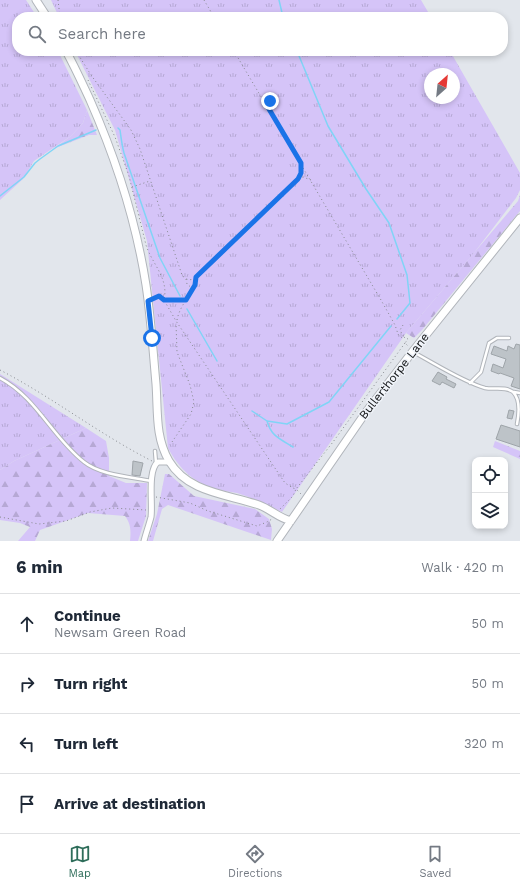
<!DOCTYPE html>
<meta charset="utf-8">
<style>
body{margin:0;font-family:"Work Sans",sans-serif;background:#f2f2f3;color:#1f2937}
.controls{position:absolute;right:12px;bottom:12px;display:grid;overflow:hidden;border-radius:8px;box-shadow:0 2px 6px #0003}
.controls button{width:36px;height:36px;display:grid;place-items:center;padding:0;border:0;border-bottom:1px solid #e0e1e3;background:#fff;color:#1f2937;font:20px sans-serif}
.compass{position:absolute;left:424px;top:68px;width:36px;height:36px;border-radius:50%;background:#fff;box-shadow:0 2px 6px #0003;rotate:27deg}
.stop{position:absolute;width:12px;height:12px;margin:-9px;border:3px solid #1a73e8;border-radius:50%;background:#fff}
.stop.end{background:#1a73e8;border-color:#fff;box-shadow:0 1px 4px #0008}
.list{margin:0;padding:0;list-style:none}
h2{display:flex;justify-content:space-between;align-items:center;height:52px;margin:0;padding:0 16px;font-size:17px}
h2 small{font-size:13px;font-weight:400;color:#747a83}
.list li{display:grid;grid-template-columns:26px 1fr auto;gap:12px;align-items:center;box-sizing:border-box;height:60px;padding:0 16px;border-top:1px solid #e0e1e3}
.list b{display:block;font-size:15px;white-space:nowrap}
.list p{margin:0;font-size:13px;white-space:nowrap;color:#747a83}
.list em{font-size:13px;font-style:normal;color:#747a83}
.icon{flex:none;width:22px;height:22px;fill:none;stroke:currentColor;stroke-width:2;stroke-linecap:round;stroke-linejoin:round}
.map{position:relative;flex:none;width:520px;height:541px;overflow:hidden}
.search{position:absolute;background:#fff;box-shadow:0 2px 6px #0003;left:12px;right:12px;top:12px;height:44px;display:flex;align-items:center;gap:10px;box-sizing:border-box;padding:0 14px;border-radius:16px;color:#747a83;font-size:15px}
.sheet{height:292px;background:#fff}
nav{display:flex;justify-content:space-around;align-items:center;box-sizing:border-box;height:56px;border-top:1px solid #e0e1e3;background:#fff;font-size:11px;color:#747a83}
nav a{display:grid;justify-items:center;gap:2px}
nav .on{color:#2e6d5a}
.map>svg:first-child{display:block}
</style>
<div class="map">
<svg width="520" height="541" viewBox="0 0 520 541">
<defs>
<pattern id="grass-tufts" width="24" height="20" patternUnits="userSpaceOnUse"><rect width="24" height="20" fill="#d5c4f8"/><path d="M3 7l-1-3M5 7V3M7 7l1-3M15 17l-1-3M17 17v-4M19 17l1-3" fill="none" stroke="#b6a8d4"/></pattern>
<pattern id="forest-firs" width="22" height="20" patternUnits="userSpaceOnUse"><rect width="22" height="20" fill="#d5c4f8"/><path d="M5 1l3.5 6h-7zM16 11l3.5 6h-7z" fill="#b6a8d4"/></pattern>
</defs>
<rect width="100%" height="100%" fill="#e2e6ec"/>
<path fill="url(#grass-tufts)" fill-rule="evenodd" d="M0 0H26L37 17H17V51H58L87 110 83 123 71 136 34 161 23 179 0 200Z
M51 0H421L431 17H59Z
M75 51H450L520 173V190L516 198 474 253 406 333 282 512C267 505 253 498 237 493 231 492 225 491 219 490 195 484 179 469 168 448L147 241 115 130ZM430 74H454V98H430Z
M0 374 86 428 14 461 0 470Z"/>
<path fill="url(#forest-firs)" d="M87 110 97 135H89L53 149 71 136 83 123Z
M520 195V211L422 330 414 338 406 333 518 201Z
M86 428 106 441 109 458V476L126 483H147L146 516 138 541H130C131 531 131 524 125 516L88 513 40 530 35 541H18L30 527 20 523 0 520V470L14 461Z
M495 441 520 451V459L493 447Z
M165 474H169L194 496 255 509 269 519 272 529 271 540 168 505 162 509 153 541H148L157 514Z"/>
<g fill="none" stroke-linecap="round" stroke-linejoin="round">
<path stroke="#80d4f6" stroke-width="1.5" d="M279 0 283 17
M297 51 328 126 366 189 389 223 407 275 410 303 397 319
M118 128 120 130C121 137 122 146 124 153L160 258 180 296
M0 196 24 177 35 163 40 159 58 146 96 130
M187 309 217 361
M252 411 267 421 287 424 329 402 391 326
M267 421C271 436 280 439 293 447"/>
</g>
<path fill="#bdc3c8" stroke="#9ea4a9" d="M516 344 520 345V389L511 386 514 378 500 373 499 374 491 371 493 364 503 368 506 359 491 354 494 346 507 351 508 346 514 349Z
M438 372 447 377 446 379 456 384 454 388 442 382 440 385 432 381Z
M509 410 514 411 512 419 507 418Z
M501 425 520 431V447L496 439Z
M133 461 143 463 140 476 132 475Z"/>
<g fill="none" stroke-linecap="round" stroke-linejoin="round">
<defs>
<path id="lane" d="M413 352C434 363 463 382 485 388 494 390 505 386 513 392 520 399 519 414 517 424
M0 378C36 397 53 438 84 462 100 475 131 477 151 481
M470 383 481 372 489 343 497 338H509
M514 392 520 393
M155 451 156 463"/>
<path id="street" d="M144 541C146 533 149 525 151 517 153 504 147 470 158 462H169"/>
<path id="secondary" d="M36 0 47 17
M66 51C75 67 82 83 90 100 116 159 136 221 146 285 151 318 153 351 156 384 158 411 155 437 169 461 188 493 227 494 259 505 270 509 279 518 291 521
M277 541 366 412 413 351 520 218"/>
</defs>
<use href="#lane" stroke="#b1b5bb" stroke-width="4.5"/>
<use href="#street" stroke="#b1b5bb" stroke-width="7"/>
<use href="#secondary" stroke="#b1b5bb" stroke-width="9"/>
<path stroke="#86898e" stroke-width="1" stroke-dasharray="1 3" stroke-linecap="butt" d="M58 0 60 17
M204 0 214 17
M76 51 91 75 131 130 140 149 182 275C186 280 190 281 195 278
M234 51 381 300 395 325 398 334 403 339 405 337 408 339 405 343 409 347
M88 80 115 137 129 176 146 245C152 264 169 278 164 300L176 321 285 483 293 488 296 489 333 442 405 343
M266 103 270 101
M299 179 303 177 311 180
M132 187 150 181
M186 279 187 284 193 289
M155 298 159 296 164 300H185
M177 320C180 304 193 294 196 277L298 179 301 173V164
M403 325 400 330 402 334 404 337
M0 370C52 397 99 434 152 461
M172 442 191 414 194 402 190 385 177 352 176 323
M156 497 190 503 208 511 257 526 267 522 272 519
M280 509 293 496 296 489 301 494
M0 517 39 524 66 521 90 512 112 508 146 510"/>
<use href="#lane" stroke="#fff" stroke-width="2.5"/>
<use href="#street" stroke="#fff" stroke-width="5"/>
<use href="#secondary" stroke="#fff" stroke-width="7"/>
</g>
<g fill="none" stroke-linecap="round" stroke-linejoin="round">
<path stroke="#1a73e8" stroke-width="5" d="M152 338 148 301 159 296 164 300H186L195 285 196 277 298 179 301 173V163L266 104 270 101"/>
</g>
<g text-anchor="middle" stroke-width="3" stroke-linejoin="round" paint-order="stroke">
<g font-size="12" fill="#131517" stroke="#eff3f9">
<text transform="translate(394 376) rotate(-52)" y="4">Bullerthorpe Lane</text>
</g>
</g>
</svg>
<div class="controls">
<button><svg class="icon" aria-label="locate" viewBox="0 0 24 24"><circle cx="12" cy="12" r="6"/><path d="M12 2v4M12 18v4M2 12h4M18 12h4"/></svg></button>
<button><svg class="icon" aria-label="layers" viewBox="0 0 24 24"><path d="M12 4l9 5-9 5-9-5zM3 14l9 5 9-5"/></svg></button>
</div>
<svg class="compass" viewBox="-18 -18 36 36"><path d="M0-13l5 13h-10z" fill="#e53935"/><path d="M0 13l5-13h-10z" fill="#747a83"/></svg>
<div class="stop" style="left:152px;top:338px"></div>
<div class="stop end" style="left:270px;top:101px"></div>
<div class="search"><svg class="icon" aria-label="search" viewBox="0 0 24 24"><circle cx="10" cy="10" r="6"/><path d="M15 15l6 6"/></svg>Search here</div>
</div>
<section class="sheet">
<h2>6 min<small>Walk · 420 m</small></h2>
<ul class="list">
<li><svg class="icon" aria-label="ahead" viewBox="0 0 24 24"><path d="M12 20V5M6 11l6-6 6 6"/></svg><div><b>Continue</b><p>Newsam Green Road</p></div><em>50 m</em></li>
<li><svg class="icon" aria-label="right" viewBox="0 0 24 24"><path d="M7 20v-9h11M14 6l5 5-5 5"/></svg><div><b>Turn right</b></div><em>50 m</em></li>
<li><svg class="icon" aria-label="left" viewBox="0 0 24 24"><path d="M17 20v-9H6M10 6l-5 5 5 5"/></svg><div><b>Turn left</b></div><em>320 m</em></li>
<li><svg class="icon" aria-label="arrive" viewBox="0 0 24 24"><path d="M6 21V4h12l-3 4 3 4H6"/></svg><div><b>Arrive at destination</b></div></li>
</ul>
</section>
<nav>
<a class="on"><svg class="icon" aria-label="map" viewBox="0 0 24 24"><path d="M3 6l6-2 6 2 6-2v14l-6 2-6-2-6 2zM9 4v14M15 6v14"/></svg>Map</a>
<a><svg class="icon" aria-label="directions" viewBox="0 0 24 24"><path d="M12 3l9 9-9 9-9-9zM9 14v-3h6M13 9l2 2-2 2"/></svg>Directions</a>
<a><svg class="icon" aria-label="saved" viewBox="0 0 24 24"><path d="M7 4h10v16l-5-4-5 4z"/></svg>Saved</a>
</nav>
